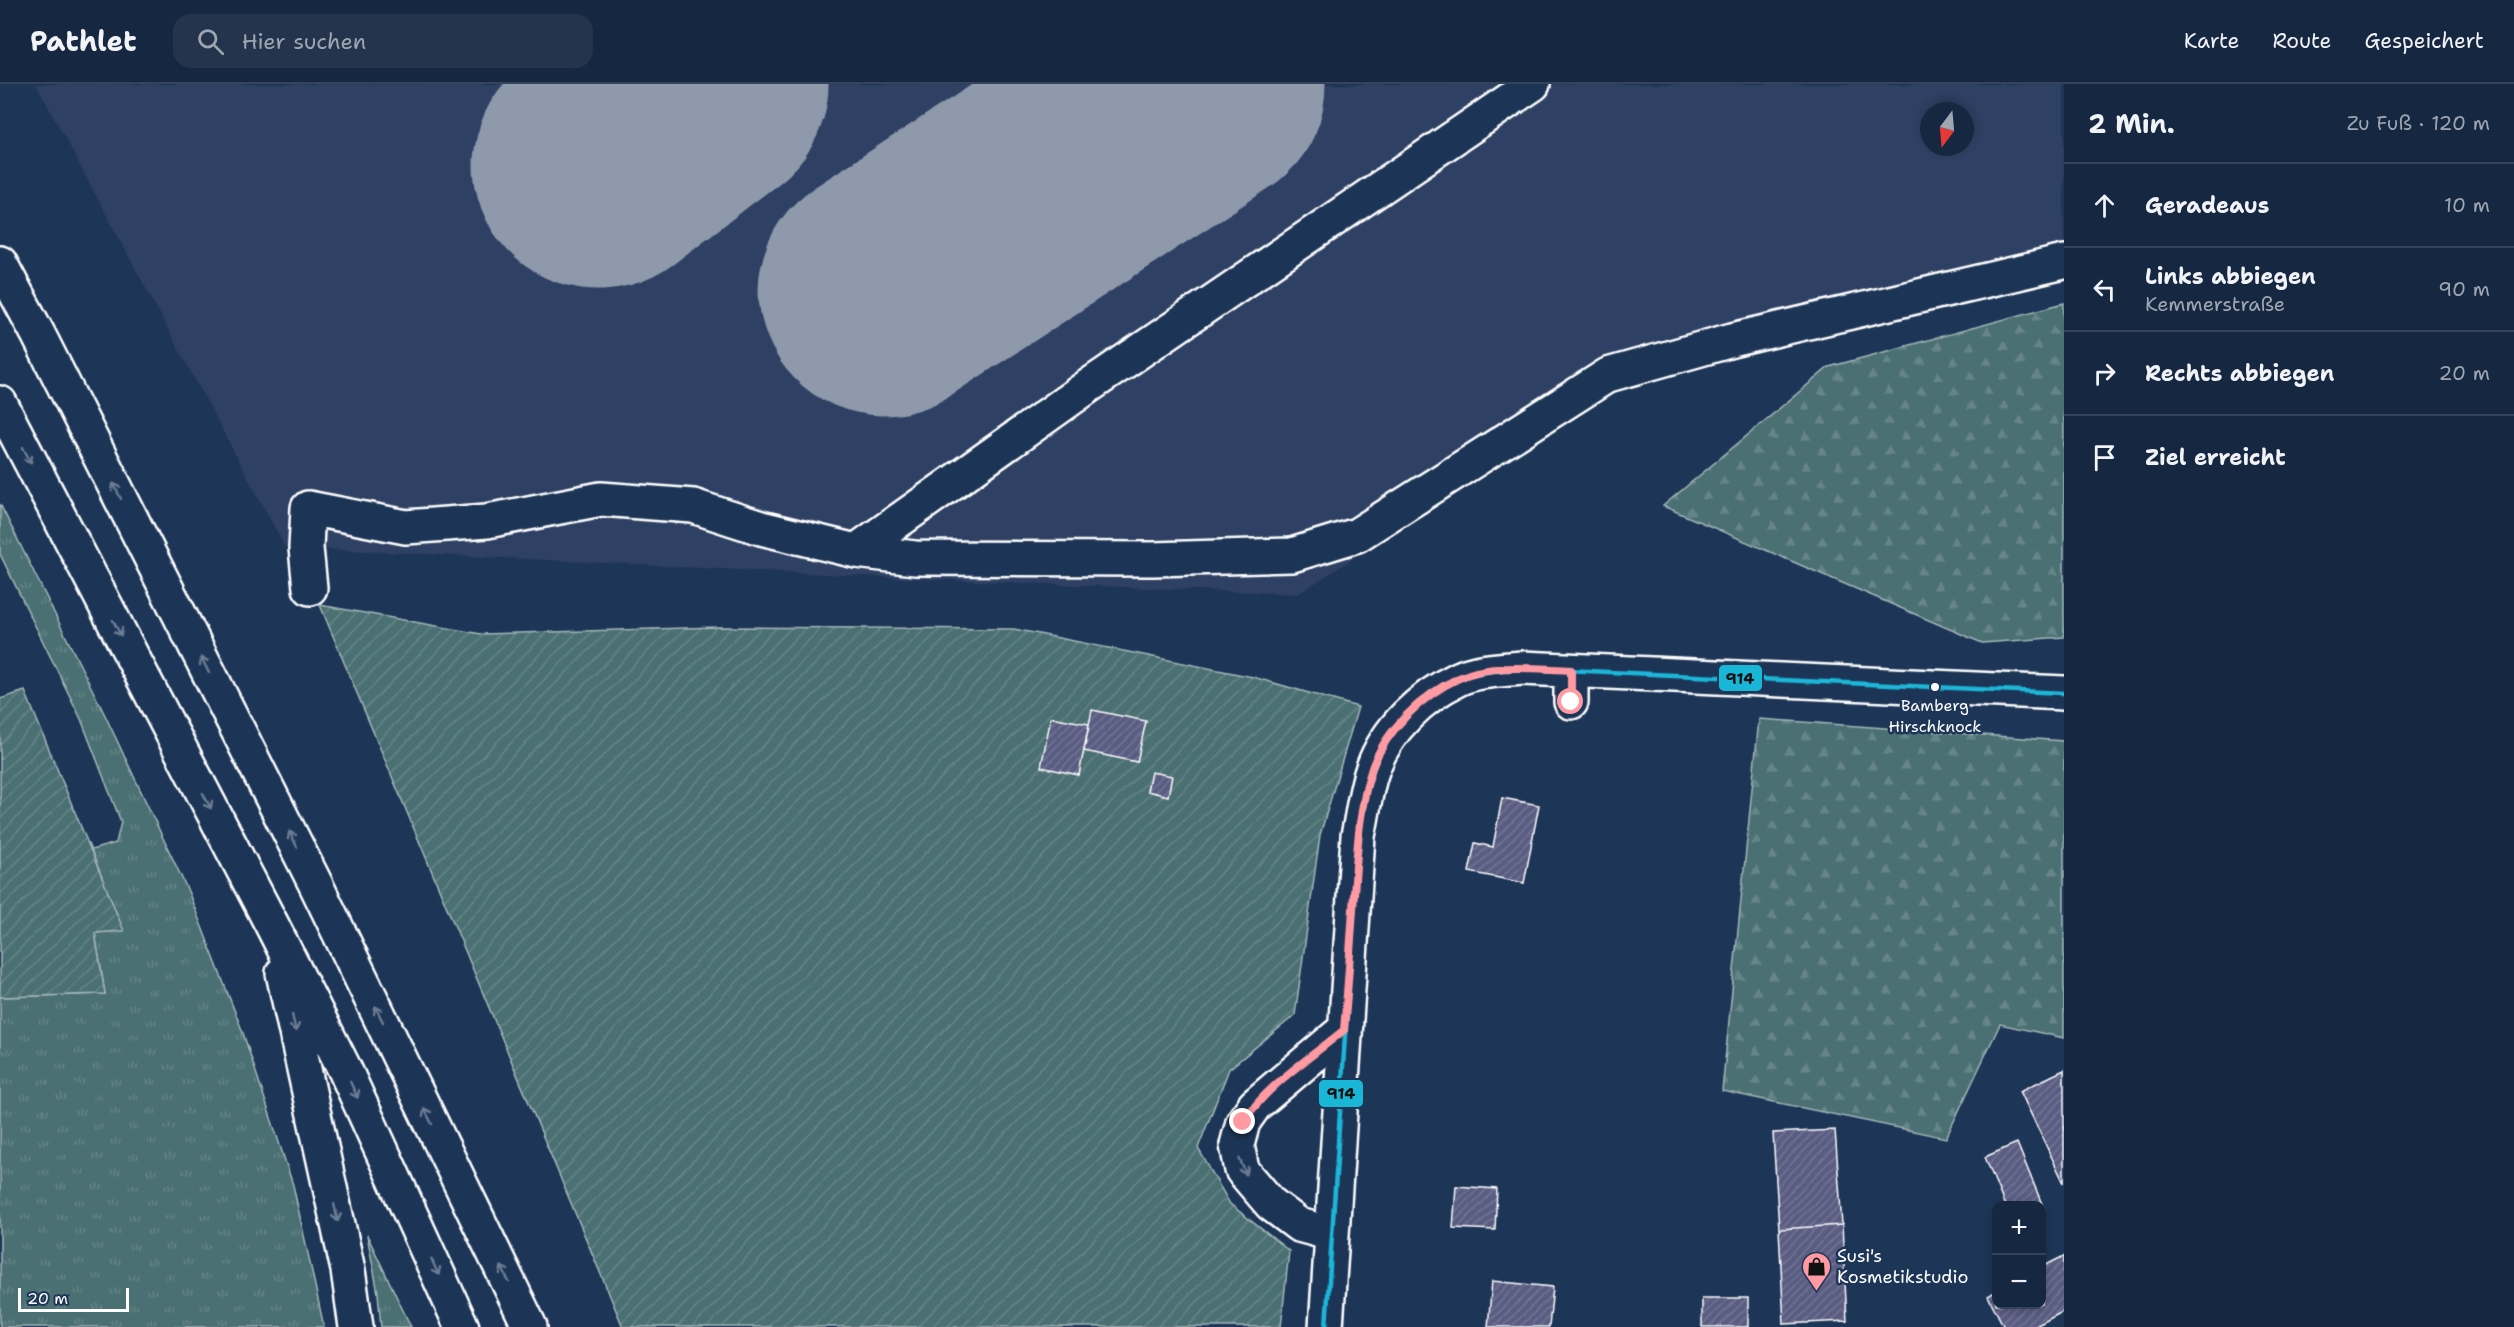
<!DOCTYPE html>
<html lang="de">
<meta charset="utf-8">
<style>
body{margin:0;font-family:"Shantell Sans",sans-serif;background:#23344c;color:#f1f3f6}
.controls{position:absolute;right:18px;bottom:18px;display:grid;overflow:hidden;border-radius:12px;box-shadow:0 3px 9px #0003}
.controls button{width:54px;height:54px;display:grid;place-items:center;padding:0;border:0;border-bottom:2px solid #35445a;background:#162841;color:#f1f3f6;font:30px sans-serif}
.compass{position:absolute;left:1920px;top:18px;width:54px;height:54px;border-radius:50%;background:#162841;box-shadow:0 3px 9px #0003;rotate:196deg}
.scale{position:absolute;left:18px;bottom:15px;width:111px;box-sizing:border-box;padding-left:6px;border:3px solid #fff;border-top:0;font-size:16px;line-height:21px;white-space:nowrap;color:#fff;-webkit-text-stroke:4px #1d3557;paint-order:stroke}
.stop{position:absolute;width:18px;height:18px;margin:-14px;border:4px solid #ff9aa2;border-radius:50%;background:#fff}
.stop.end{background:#ff9aa2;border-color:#fff;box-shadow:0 2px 6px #0008}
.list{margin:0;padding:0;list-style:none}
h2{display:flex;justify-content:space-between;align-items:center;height:78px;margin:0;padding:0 24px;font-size:26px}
h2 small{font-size:20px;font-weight:400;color:#9ea6b1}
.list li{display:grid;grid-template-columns:39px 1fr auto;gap:18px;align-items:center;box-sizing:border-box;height:84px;padding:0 24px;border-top:2px solid #35445a}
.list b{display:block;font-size:22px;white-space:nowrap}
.list p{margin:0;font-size:20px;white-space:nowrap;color:#9ea6b1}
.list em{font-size:20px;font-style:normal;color:#9ea6b1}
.icon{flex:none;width:33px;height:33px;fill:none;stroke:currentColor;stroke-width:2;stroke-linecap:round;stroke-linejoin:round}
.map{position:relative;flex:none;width:2064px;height:1243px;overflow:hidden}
header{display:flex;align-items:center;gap:36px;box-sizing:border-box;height:84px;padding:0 30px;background:#162841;border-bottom:2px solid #35445a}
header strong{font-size:28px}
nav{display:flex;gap:33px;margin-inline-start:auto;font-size:21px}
.search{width:420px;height:54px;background:#23344c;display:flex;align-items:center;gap:15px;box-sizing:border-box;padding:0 21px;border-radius:18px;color:#9ea6b1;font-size:22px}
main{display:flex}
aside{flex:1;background:#162841}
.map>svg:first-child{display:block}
</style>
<header>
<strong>Pathlet</strong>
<div class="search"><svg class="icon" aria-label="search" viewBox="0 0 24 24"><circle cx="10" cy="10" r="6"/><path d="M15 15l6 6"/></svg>Hier suchen</div>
<nav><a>Karte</a><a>Route</a><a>Gespeichert</a></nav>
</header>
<main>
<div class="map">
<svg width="2064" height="1243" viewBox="0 0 2064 1243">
<defs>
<pattern id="grass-tufts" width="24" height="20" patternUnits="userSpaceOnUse" patternTransform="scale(1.5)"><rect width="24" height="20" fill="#4b7073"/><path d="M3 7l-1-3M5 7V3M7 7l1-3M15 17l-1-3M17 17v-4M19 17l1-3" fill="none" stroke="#668588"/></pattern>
<pattern id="forest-firs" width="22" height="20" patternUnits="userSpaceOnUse" patternTransform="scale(1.5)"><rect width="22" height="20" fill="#4b7073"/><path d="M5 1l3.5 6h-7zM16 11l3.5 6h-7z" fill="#668588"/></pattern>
<pattern id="garden-furrows" width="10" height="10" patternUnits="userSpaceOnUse" patternTransform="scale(1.5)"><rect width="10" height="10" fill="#4b7073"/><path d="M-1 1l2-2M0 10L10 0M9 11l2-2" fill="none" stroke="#668588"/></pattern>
<pattern id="building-hatch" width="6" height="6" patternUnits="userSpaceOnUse" patternTransform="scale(1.5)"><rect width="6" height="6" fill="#5a5d82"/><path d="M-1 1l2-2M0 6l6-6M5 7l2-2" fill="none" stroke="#737595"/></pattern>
</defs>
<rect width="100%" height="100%" fill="#1d3557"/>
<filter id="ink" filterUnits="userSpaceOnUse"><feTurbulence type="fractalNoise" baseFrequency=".0167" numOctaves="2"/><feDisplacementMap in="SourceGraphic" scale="12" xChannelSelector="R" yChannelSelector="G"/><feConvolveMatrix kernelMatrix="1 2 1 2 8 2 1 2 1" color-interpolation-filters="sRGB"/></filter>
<g filter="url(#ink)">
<path fill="#2f4164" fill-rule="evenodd" d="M36 0H2064V195L1627 298 1298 510 922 495 285 463ZM1929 27H1965V63H1929Z"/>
<path fill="url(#grass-tufts)" stroke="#a5b8b9" stroke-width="1.5" d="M0 420 104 629 188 807 242 946 293 1101 324 1243H0V913L105 910 95 849 123 846 91 766 116 759 121 738 81 635 0 470Z
M367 1151 411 1243H381L378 1209Z"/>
<path fill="url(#forest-firs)" stroke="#a5b8b9" stroke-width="1.5" d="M2064 219V553L1982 559 1663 422 1829 283Z
M1759 635 2064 657V954L2000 940 1946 1054 1722 1007Z"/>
<path fill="url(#garden-furrows)" stroke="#a5b8b9" stroke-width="1.5" d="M320 521 481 550 718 543 1014 545 1253 593 1358 623 1320 751 1295 931 1229 985 1198 1064 1230 1120 1289 1167 1281 1243H623Z
M25 607 124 847 95 849 105 910 0 913V615Z"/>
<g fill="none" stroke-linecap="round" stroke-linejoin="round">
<path stroke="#8e9aab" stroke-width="249" d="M598 81 704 0
M883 207 1201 0"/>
</g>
<path fill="url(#building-hatch)" stroke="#fff" stroke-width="1.5" d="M1092 626 1146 637 1137 678 1084 667Z
M1051 633 1089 640 1079 691 1041 683Z
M1151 688 1172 692 1168 712 1147 707Z
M1502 714 1539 721 1524 799 1469 788 1475 759 1493 763Z
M2064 986V1099L2020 1007Z
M1835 1046 1842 1141 1779 1145 1773 1049Z
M2017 1059 2044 1125 2042 1126V1122H2005L1985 1073Z
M1456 1102 1497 1105 1495 1146 1453 1144Z
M1842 1141 1847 1237 1784 1240 1779 1145Z
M2064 1172V1227L2034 1243H2004L1988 1212 1996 1207V1220H2042V1183Z
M1492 1197 1553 1203 1549 1243H1488Z
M1702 1214H1748V1243H1702Z"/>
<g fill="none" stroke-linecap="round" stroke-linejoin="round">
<defs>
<path id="minor" d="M856 467 1090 301 1533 0
M310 504 306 464 308 424 406 443 487 437 601 415 693 422 761 444 856 467 915 474 1153 475 1292 471 1357 451 1608 291 1732 256 2064 178
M1571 618V587
M1332 1150 1299 1141 1271 1120 1242 1086 1237 1061 1243 1038 1255 1021 1344 946
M1326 1243 1358 752C1363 730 1365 705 1373 684 1387 645 1421 613 1458 595 1477 586 1501 586 1522 584L2064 609"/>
<path id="highway" d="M0 179 38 250 316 801 530 1243
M0 319 272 841 345 986 462 1243
M283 889 348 1186 356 1243"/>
</defs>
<use href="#minor" stroke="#fff" stroke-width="38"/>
<use href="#highway" stroke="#fff" stroke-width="38"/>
<use href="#minor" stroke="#1d3557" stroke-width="33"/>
<use href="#highway" stroke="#1d3557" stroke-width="33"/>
<defs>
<path id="bus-1" d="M1326 1243 1358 752C1363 730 1365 706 1373 685 1388 644 1425 605 1468 591 1485 586 1504 586 1522 584L2064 609"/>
</defs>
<use href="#bus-1" stroke="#1d3557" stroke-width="9"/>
<use href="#bus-1" stroke="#1ab6d8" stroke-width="4.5"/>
</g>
<defs><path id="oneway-shaft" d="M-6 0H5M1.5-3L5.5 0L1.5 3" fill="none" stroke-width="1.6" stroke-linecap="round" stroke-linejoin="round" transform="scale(1.5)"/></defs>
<g stroke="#6c7c92">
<use href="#oneway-shaft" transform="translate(27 371) rotate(62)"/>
<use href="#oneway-shaft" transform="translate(117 407) rotate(-117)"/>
<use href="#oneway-shaft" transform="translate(117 544) rotate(62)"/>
<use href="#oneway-shaft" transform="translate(205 581) rotate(-117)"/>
<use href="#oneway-shaft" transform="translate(207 717) rotate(62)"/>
<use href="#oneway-shaft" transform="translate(293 755) rotate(-117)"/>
<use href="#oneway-shaft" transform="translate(379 930) rotate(-116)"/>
<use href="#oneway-shaft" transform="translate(294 939) rotate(77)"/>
<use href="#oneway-shaft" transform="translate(354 1006) rotate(65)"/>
<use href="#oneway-shaft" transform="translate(428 1032) rotate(-116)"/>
<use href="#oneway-shaft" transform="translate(1243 1083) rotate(66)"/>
<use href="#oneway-shaft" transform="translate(336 1129) rotate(78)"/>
<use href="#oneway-shaft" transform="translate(435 1183) rotate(65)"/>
<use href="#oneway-shaft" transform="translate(505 1190) rotate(-116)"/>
</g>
</g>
<g fill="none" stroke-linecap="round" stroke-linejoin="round" filter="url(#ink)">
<path stroke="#ff9aa2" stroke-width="8" d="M1243 1038C1268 1000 1309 975 1344 946 1348 901 1351 856 1354 810 1357 770 1359 722 1372 684 1386 646 1422 611 1459 594 1492 579 1536 585 1571 586V618"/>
</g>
<defs>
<symbol id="shop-pin" viewBox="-11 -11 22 30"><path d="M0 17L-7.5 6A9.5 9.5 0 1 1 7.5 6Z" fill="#ff9aa2" stroke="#1d3557"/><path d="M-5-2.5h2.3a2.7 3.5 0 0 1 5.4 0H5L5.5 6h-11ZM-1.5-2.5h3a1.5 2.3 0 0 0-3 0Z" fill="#111"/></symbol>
</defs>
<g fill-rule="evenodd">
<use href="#shop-pin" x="1800" y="1166" width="33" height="45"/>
</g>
<circle fill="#fff" stroke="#1d3557" stroke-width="2" cx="1935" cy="603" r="5"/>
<g text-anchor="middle" stroke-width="5" stroke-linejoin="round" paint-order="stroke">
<g font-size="16" fill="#fff" stroke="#1d3557">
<text x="1935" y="627">Bamberg<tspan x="1935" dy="21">Hirschknock</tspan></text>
</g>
<g font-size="18" fill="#fff" stroke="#1d3557" text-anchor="start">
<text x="1837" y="1178">Susi's<tspan x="1837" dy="21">Kosmetikstudio</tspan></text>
</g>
</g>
<g stroke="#1d3557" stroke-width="2">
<rect x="1718" y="580" width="45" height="28" rx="6" fill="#1ab6d8"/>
<rect x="1318" y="995" width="46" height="29" rx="6" fill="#1ab6d8"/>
</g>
<g font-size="16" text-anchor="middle" font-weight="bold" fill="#111">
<text x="1740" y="600">914</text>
<text x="1341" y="1015">914</text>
</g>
</svg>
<div class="controls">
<button>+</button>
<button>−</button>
</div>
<svg class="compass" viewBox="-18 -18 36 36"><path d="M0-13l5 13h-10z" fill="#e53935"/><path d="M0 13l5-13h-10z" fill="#9ea6b1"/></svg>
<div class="scale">20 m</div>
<div class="stop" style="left:1571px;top:618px"></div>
<div class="stop end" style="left:1243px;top:1038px"></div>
</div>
<aside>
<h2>2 Min.<small>Zu Fuß · 120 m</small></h2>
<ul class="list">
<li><svg class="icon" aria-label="ahead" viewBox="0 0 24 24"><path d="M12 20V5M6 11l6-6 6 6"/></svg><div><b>Geradeaus</b></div><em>10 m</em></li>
<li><svg class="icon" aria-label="left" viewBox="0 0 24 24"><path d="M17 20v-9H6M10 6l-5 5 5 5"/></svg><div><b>Links abbiegen</b><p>Kemmerstraße</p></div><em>90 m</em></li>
<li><svg class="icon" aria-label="right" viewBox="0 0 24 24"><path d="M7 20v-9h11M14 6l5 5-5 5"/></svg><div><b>Rechts abbiegen</b></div><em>20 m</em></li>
<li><svg class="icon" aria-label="arrive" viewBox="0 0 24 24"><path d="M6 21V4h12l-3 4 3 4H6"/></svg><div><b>Ziel erreicht</b></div></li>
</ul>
</aside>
</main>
